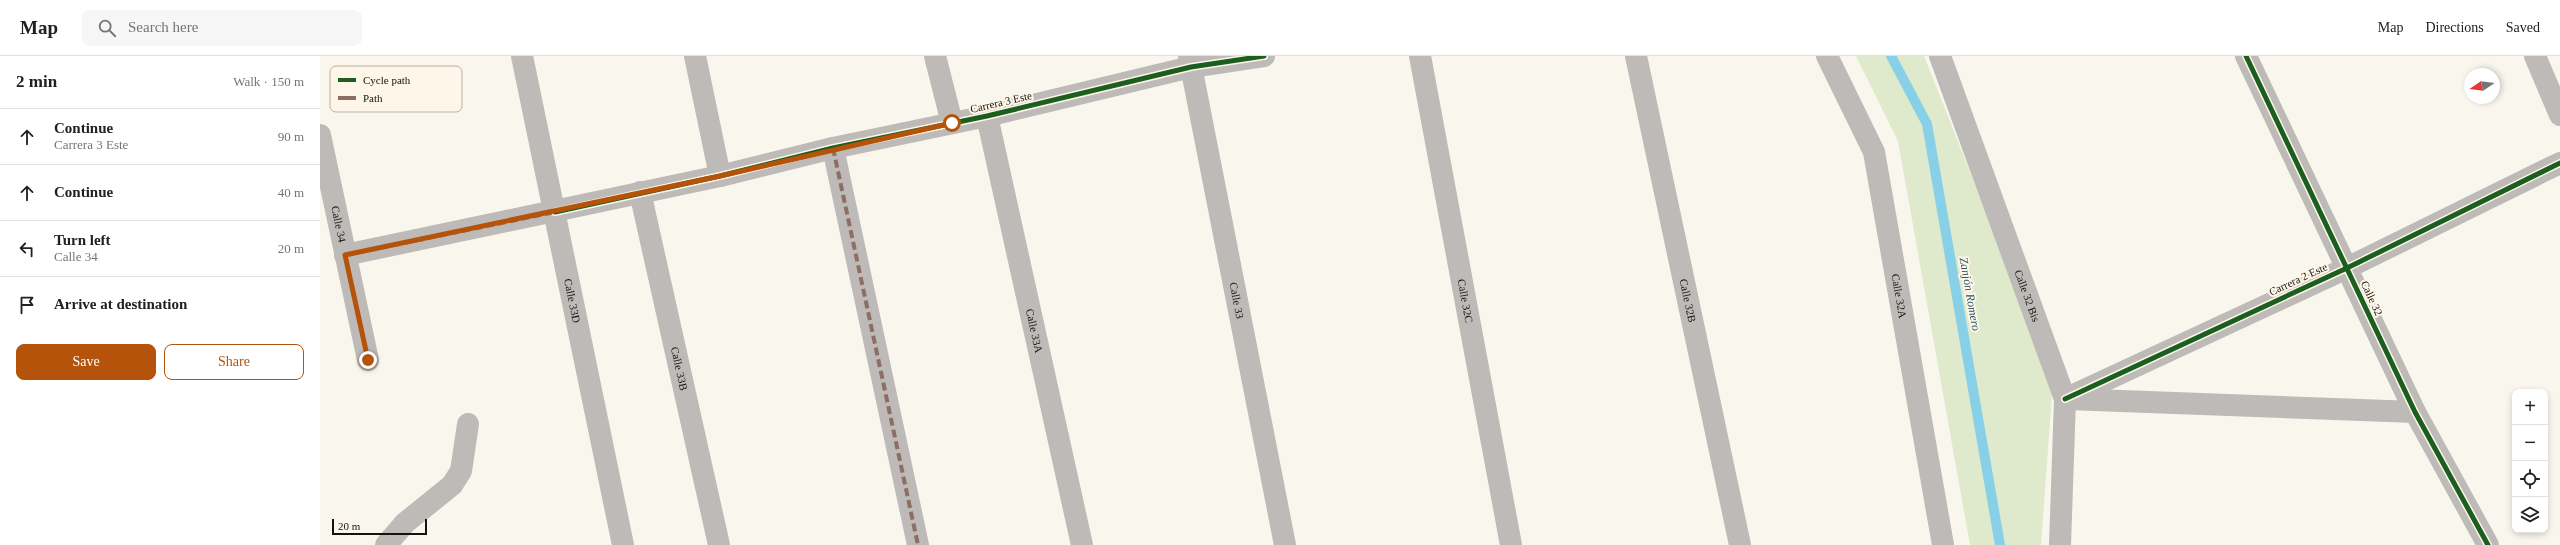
<!DOCTYPE html>
<meta charset="utf-8">
<style>
body{margin:0;font-family:"Times New Roman",serif;background:#f6f6f6;color:#202124}
.controls{position:absolute;right:12px;bottom:12px;display:grid;overflow:hidden;border-radius:8px;box-shadow:0 2px 6px #0003}
.controls button{width:36px;height:36px;display:grid;place-items:center;padding:0;border:0;border-bottom:1px solid #e0e0e0;background:#fff;color:#202124;font:20px sans-serif}
.compass{position:absolute;left:2144px;top:12px;width:36px;height:36px;border-radius:50%;background:#fff;box-shadow:0 2px 6px #0003;rotate:257deg}
.scale{position:absolute;left:12px;bottom:10px;width:95px;box-sizing:border-box;padding-left:4px;border:2px solid #15130e;border-top:0;font-size:11px;line-height:14px;white-space:nowrap;color:#15130e;-webkit-text-stroke:3px #fef7e9;paint-order:stroke}
.stop{position:absolute;width:12px;height:12px;margin:-9px;border:3px solid #b45309;border-radius:50%;background:#fff}
.stop.end{background:#b45309;border-color:#fff;box-shadow:0 1px 4px #0008}
.list{margin:0;padding:0;list-style:none}
h2{display:flex;justify-content:space-between;align-items:center;height:52px;margin:0;padding:0 16px;font-size:17px}
h2 small{font-size:13px;font-weight:400;color:#757577}
.list li{display:grid;grid-template-columns:26px 1fr auto;gap:12px;align-items:center;box-sizing:border-box;height:56px;padding:0 16px;border-top:1px solid #e0e0e0}
.list b{display:block;font-size:15px;white-space:nowrap}
.list p{margin:0;font-size:13px;white-space:nowrap;color:#757577}
.list em{font-size:13px;font-style:normal;color:#757577}
.actions{display:flex;gap:8px;padding:12px 16px}
.actions a{flex:1;padding:9px 0;border:1px solid #b45309;border-radius:8px;text-align:center;font-size:14px;color:#b45309}
.actions .main{background:#b45309;color:#fff}
.icon{flex:none;width:22px;height:22px;fill:none;stroke:currentColor;stroke-width:2;stroke-linecap:round;stroke-linejoin:round}
.map{position:relative;flex:none;width:2240px;height:489px;overflow:hidden}
header{display:flex;align-items:center;gap:24px;box-sizing:border-box;height:56px;padding:0 20px;background:#fff;border-bottom:1px solid #e0e0e0}
header strong{font-size:19px}
nav{display:flex;gap:22px;margin-inline-start:auto;font-size:14px}
.search{width:280px;height:36px;background:#f6f6f6;display:flex;align-items:center;gap:10px;box-sizing:border-box;padding:0 14px;border-radius:8px;color:#757577;font-size:15px}
main{display:flex}
aside{flex:1;background:#fff}
.map>svg:first-child{display:block}
</style>
<header>
<strong>Map</strong>
<div class="search"><svg class="icon" aria-label="search" viewBox="0 0 24 24"><circle cx="10" cy="10" r="6"/><path d="M15 15l6 6"/></svg>Search here</div>
<nav><a>Map</a><a>Directions</a><a>Saved</a></nav>
</header>
<main>
<aside>
<h2>2 min<small>Walk · 150 m</small></h2>
<ul class="list">
<li><svg class="icon" aria-label="ahead" viewBox="0 0 24 24"><path d="M12 20V5M6 11l6-6 6 6"/></svg><div><b>Continue</b><p>Carrera 3 Este</p></div><em>90 m</em></li>
<li><svg class="icon" aria-label="ahead" viewBox="0 0 24 24"><path d="M12 20V5M6 11l6-6 6 6"/></svg><div><b>Continue</b></div><em>40 m</em></li>
<li><svg class="icon" aria-label="left" viewBox="0 0 24 24"><path d="M17 20v-9H6M10 6l-5 5 5 5"/></svg><div><b>Turn left</b><p>Calle 34</p></div><em>20 m</em></li>
<li><svg class="icon" aria-label="arrive" viewBox="0 0 24 24"><path d="M6 21V4h12l-3 4 3 4H6"/></svg><div><b>Arrive at destination</b></div></li>
</ul>
<div class="actions"><a class="main">Save</a><a>Share</a></div>
</aside>
<div class="map">
<svg width="2240" height="489" viewBox="0 0 2240 489">
<rect width="100%" height="100%" fill="#f9f6ee"/>
<path fill="#deeacb" d="M1536 0H1604L1733 325 1721 489H1650L1578 85Z"/>
<g fill="none" stroke-linecap="round" stroke-linejoin="round">
<path stroke="#88d0e7" stroke-width="10" d="M1571 0 1607 68 1680 489"/>
<g stroke="#bdbab8" stroke-width="22">
<path id="s1" d="M202 0 303 489"/>
<path d="M375 0 400 120"/>
<path d="M615 0 632 67"/>
<path id="s2" d="M869 0 965 489"/>
<path id="s3" d="M1100 0 1191 489"/>
<path id="s4" d="M1316 0 1420 489"/>
<path id="s5" d="M1507 0 1554 96 1623 489"/>
<path id="s6" d="M1620 0 1745 343 1740 489"/>
<path d="M1926 0 2095 356 2168 489"/>
<path d="M2215 0 2240 59"/>
<path id="s7" d="M667 60 762 489"/>
<path id="s8" d="M0 79 48 304"/>
<path d="M513 92 598 489"/>
<path id="s9" d="M320 136 399 489"/>
<path d="M25 199 400 120 513 92 667 60 871 11 944 0"/>
<path d="M1745 343 2027 212 2240 107"/>
<path d="M1748 343 2095 356"/>
<path d="M66 489 85 467 132 429 141 415 148 368"/>
</g>
<path stroke="#8d6e63" stroke-width="4" stroke-dasharray="8 4" stroke-linecap="butt" d="M513 92 598 489
M25 199 235 156"/>
<defs>
<path id="cycleway" d="M1926 0 2095 356 2168 489
M235 156 400 120 513 92 667 60 871 11 944 0
M1745 343 2027 212 2240 107"/>
</defs>
<use href="#cycleway" stroke="#fef7e9" stroke-width="8"/>
<use href="#cycleway" stroke="#1b5e20" stroke-width="5"/>
</g>
<g fill="none" stroke-linecap="round" stroke-linejoin="round">
<path stroke="#b45309" stroke-width="5" d="M48 304 25 199 400 120 632 67"/>
</g>
<g text-anchor="middle" stroke-width="4" stroke-linejoin="round" paint-order="stroke">
<g font-size="11" fill="#15130e" stroke="#fef7e9">
<text transform="translate(681 46) rotate(-13)" y="4">Carrera 3 Este</text>
<text dy="4" stroke="none"><textPath href="#s8" startOffset="91">Calle 34</textPath></text>
<text transform="translate(1978 223) rotate(-25)" y="4">Carrera 2 Este</text>
<text dy="4" stroke="none"><textPath href="#s5" startOffset="253">Calle 32A</textPath></text>
<text dy="4" stroke="none"><textPath href="#s6" startOffset="255">Calle 32 Bis</textPath></text>
<text transform="translate(2052 242) rotate(65)" y="4">Calle 32</text>
<text dy="4" stroke="none"><textPath href="#s1" startOffset="250">Calle 33D</textPath></text>
<text dy="4" stroke="none"><textPath href="#s2" startOffset="249">Calle 33</textPath></text>
<text dy="4" stroke="none"><textPath href="#s3" startOffset="249">Calle 32C</textPath></text>
<text dy="4" stroke="none"><textPath href="#s4" startOffset="250">Calle 32B</textPath></text>
<text dy="4" stroke="none"><textPath href="#s7" startOffset="220">Calle 33A</textPath></text>
<text dy="4" stroke="none"><textPath href="#s9" startOffset="181">Calle 33B</textPath></text>
</g>
<g font-size="12" font-style="italic" fill="#2a5666" stroke="#fef7e9">
<text transform="translate(1650 238) rotate(80)" y="4">Zanjón Romero</text>
</g>
</g>
<rect x="10" y="10" width="132" height="46" rx="6" fill="#fef7e9" stroke="#b8b3a7" stroke-width="1"/>
<rect x="18" y="22" width="18" height="4" fill="#1b5e20"/>
<rect x="18" y="40" width="18" height="4" fill="#8d6e63"/>
<g font-size="11" fill="#15130e">
<text x="43" y="28">Cycle path</text>
<text x="43" y="46">Path</text>
</g>
</svg>
<div class="controls">
<button>+</button>
<button>−</button>
<button><svg class="icon" aria-label="locate" viewBox="0 0 24 24"><circle cx="12" cy="12" r="6"/><path d="M12 2v4M12 18v4M2 12h4M18 12h4"/></svg></button>
<button><svg class="icon" aria-label="layers" viewBox="0 0 24 24"><path d="M12 4l9 5-9 5-9-5zM3 14l9 5 9-5"/></svg></button>
</div>
<svg class="compass" viewBox="-18 -18 36 36"><path d="M0-13l5 13h-10z" fill="#e53935"/><path d="M0 13l5-13h-10z" fill="#757577"/></svg>
<div class="scale">20 m</div>
<div class="stop" style="left:632px;top:67px"></div>
<div class="stop end" style="left:48px;top:304px"></div>
</div>
</main>
